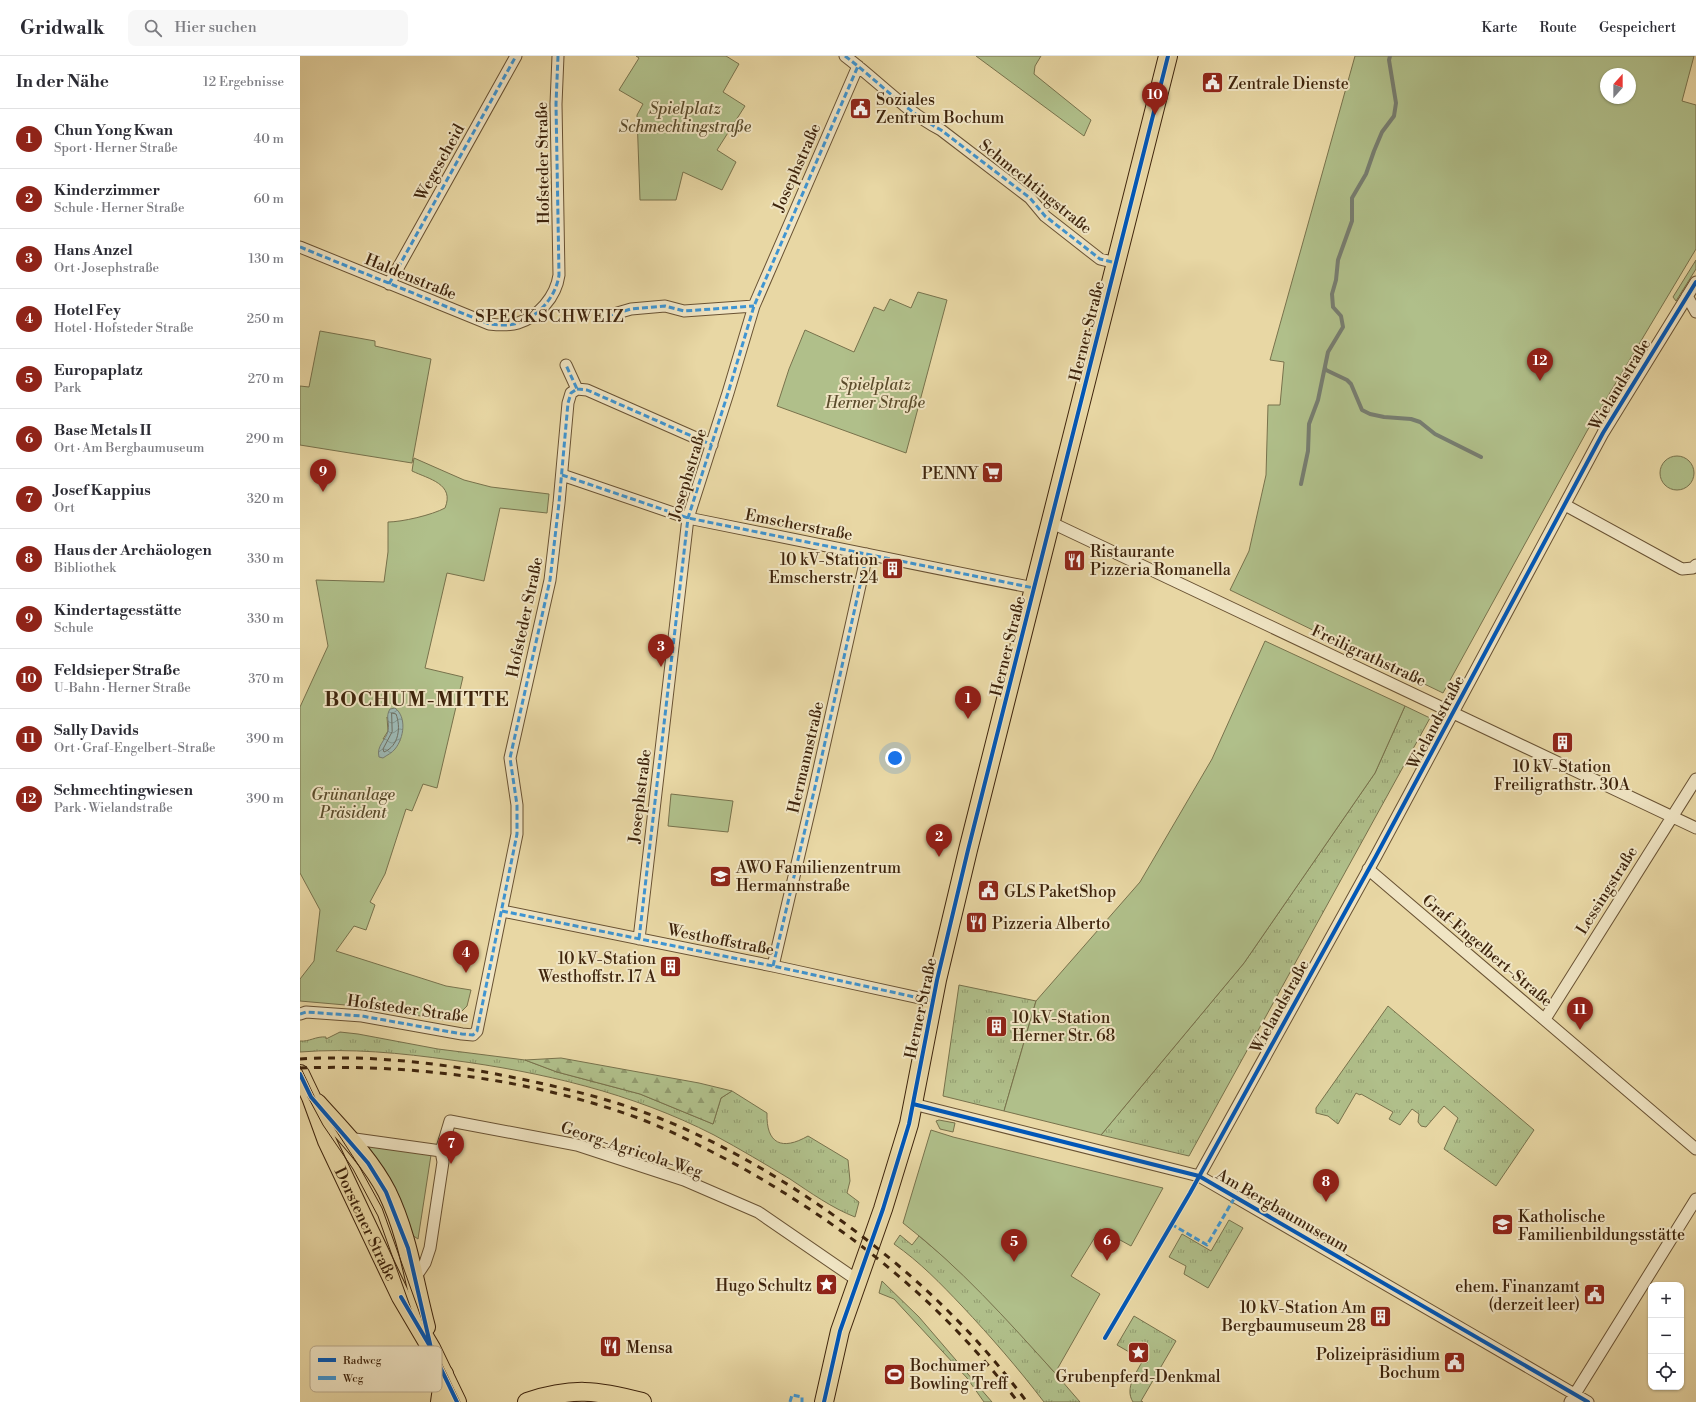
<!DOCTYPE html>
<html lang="de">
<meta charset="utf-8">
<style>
body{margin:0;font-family:"Libre Bodoni",serif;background:#f7f7f7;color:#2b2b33}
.controls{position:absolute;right:12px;bottom:12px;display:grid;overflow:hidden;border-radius:8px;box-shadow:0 1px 3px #0004}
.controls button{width:36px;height:36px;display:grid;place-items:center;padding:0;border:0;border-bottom:1px solid #e1e1e2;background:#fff;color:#2b2b33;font:20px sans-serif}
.compass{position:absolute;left:1300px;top:12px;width:36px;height:36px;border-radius:50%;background:#fff;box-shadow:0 1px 3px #0004;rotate:21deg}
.you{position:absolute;left:595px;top:702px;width:14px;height:14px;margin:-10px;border:3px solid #fff;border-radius:50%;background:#1a73e8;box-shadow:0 0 0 6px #1a73e833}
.badge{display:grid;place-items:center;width:26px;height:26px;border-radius:50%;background:#8f2418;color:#fff;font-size:13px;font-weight:700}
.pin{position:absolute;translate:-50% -33px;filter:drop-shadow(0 1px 2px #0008)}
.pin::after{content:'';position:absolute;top:21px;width:14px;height:12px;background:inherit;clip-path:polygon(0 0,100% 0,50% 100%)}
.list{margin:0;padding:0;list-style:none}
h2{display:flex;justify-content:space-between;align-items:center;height:52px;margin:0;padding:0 16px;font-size:17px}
h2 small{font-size:13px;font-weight:400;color:#7c7c81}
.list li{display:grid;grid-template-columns:26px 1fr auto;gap:12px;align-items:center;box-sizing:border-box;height:60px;padding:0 16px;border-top:1px solid #e1e1e2}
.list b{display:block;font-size:15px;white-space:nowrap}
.list p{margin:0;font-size:13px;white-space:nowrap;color:#7c7c81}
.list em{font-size:13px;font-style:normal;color:#7c7c81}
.icon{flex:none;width:22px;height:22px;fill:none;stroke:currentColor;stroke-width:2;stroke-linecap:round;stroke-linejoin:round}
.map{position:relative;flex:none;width:1396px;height:1346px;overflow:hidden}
header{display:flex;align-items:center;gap:24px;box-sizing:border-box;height:56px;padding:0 20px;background:#fff;border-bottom:1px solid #e1e1e2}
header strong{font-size:19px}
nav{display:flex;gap:22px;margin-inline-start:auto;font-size:14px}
.search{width:280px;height:36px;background:#f7f7f7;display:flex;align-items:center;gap:10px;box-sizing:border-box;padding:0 14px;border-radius:8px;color:#7c7c81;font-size:15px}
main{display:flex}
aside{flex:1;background:#fff}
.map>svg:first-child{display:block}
</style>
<header>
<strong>Gridwalk</strong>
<div class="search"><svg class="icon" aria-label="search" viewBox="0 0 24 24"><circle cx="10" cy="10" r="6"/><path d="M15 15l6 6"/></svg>Hier suchen</div>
<nav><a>Karte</a><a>Route</a><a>Gespeichert</a></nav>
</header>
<main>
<aside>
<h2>In der Nähe<small>12 Ergebnisse</small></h2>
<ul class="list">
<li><span class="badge">1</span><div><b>Chun Yong Kwan</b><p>Sport · Herner Straße</p></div><em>40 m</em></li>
<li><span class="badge">2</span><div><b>Kinderzimmer</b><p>Schule · Herner Straße</p></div><em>60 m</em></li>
<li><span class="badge">3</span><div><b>Hans Anzel</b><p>Ort · Josephstraße</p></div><em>130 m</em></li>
<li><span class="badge">4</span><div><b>Hotel Fey</b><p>Hotel · Hofsteder Straße</p></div><em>250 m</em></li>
<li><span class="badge">5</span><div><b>Europaplatz</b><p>Park</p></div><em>270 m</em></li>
<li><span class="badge">6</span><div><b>Base Metals II</b><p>Ort · Am Bergbaumuseum</p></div><em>290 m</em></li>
<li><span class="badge">7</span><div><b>Josef Kappius</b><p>Ort</p></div><em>320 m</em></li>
<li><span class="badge">8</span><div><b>Haus der Archäologen</b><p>Bibliothek</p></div><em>330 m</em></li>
<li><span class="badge">9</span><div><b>Kindertagesstätte</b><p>Schule</p></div><em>330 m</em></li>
<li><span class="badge">10</span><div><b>Feldsieper Straße</b><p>U-Bahn · Herner Straße</p></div><em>370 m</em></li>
<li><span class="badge">11</span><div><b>Sally Davids</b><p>Ort · Graf-Engelbert-Straße</p></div><em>390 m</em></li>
<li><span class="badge">12</span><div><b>Schmechtingwiesen</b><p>Park · Wielandstraße</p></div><em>390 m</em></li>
</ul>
</aside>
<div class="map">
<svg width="1396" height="1346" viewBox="0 0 1396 1346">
<defs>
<pattern id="grass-tufts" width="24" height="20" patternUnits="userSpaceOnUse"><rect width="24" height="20" fill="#b0bf8a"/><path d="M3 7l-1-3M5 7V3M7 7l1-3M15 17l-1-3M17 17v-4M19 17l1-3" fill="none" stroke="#919b6f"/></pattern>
<pattern id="forest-firs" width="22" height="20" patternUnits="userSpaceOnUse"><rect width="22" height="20" fill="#b0bf8a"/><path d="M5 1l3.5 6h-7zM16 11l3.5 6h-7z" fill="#919b6f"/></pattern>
<pattern id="water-waves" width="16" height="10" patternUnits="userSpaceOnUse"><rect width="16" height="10" fill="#9cb7b2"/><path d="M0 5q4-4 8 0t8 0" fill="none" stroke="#81958f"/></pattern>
</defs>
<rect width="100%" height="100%" fill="#e8d7a4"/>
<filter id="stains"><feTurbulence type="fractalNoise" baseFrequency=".005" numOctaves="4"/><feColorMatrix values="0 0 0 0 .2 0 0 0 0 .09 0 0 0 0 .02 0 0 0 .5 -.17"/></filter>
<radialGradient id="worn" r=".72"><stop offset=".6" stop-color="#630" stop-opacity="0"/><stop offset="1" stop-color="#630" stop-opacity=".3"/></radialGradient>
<path fill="url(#grass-tufts)" stroke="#78724c" d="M1396 204V213L1376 245 1373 241Z
M1105 650 1130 662 889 1100 801 1079 944 907 1075 717Z
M659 929 736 945 704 1055 643 1040Z
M1088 950 1234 1074 1196 1130 1144 1093 1158 1062 1144 1050 1126 1071 1121 1070 1118 1066 1119 1058 1112 1053 1100 1069 1089 1063 1093 1056 1061 1038 1060 1039 1056 1037 1038 1068 1028 1060 1016 1057V1052Z
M40 976 58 978 138 993 225 1004 257 1016 340 1038 413 1068 421 1042 432 1035 467 1057C466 1088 482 1095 508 1080L548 1104 550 1125 547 1137 559 1146 555 1161C532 1152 511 1137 490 1123 465 1108 440 1093 414 1079 332 1037 242 1016 151 1004 101 997 50 992 0 996V985C9 986 16 980 26 981V983Z
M639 1064 655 1067 653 1076 640 1073 636 1065Z
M929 1164 943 1172 908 1232 884 1218 886 1210 869 1201 882 1178 911 1195Z
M600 1179 612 1189 619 1180C679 1228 730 1288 780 1346H744C718 1312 691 1281 662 1250 641 1228 620 1206 594 1188Z
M582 1225 619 1261 692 1346H684L667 1322 594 1243 579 1237Z
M834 1260 876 1285 841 1345 843 1346H833C824 1332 837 1316 843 1304L817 1289Z"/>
<path fill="url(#forest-firs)" stroke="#78724c" d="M261 1002 399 1027 432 1035 421 1042 413 1068 340 1038 257 1016 225 1004Z"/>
<path fill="#b0bf8a" stroke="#78724c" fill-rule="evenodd" d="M336 0H426L439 8 423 36 445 50 417 94 436 106 422 134 383 116 376 144H340L337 59 343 48 319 34 339 2Z
M676 0H741L735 10 734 18 791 64 784 80Z
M1055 0H1394L1382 45 1396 49V193L1287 375 1143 637 930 534 949 495 966 419 968 349H980L984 306 970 304ZM1306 18H1330V42H1306Z
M618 236 647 244 606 397 477 350 489 313 505 274 554 296 574 251 584 255 590 243 611 252Z
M20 275 75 285V290L131 303 112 407 0 389V330L9 331Z
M1360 417a17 17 0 1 1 34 0a17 17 0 1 1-34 0Z
M114 402 164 424 191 431 249 438 247 457 200 452 184 525 147 517 125 612 163 621 137 732 123 728 112 755 106 753 85 818 70 846 75 849 66 874 54 870 36 895 146 930 171 934 167 950 158 959 144 964 68 951 0 945V923L14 905 20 854 0 817V651L28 590 16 524 84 526 88 496V466C102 466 132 459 145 452 155 428 129 423 112 415ZM87 661 100 685 83 683 88 675Z
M965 585 1105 650 1075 717 944 907 801 1079 704 1055 736 945 840 826 912 703Z
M371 738 433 745 428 776 368 770Z
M631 1074 653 1081 863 1132 831 1190 800 1173 771 1220 800 1238 755 1317C707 1264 660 1211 603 1167Z
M66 1089 131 1099 118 1183 112 1179Z"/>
<path fill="url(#water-waves)" stroke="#777d70" d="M95 652C107 661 104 682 95 693 92 697 87 699 83 702L79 701C76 690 86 684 88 675 90 666 85 661 90 653Z"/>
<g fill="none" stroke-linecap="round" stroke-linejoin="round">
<path stroke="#6e6e60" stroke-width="1" d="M92 657 96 658C101 671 99 690 84 696L83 693 92 676Z"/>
<path stroke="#777d70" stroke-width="4" d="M1025 312 1026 314 1047 324 1051 328 1062 354 1070 358 1084 361 1111 363 1120 366 1135 378 1181 401
M1001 428 1008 395 1009 368 1018 344 1028 296 1043 271 1041 260 1033 251 1032 238 1036 224 1038 204 1052 165V142L1066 118 1074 95 1082 76 1094 60 1096 47 1089 4 1090 0"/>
<defs>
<path id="street" d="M545 0C577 24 605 55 641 74L730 142 745 160 800 203 816 207
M0 191 189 268C198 269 209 270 218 267 238 261 256 241 259 219L256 48 258 0
M89 228 216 0
M1387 240 1396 256
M307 260 331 253 365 250 384 255 454 250
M277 333 287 334 412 389
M262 419 388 462 734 532
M1265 449 1382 513 1393 512 1396 509
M750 466 1396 772
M1068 813 1396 1093
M202 855 473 910 633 945
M339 883 388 462 428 337 454 250 558 10
M473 910 515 731 567 498
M0 958 6 956 62 960 162 978 173 979 177 975 217 778V749L210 702 250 524 259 447 268 347 271 337 277 333 266 309
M1245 963 1396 723
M613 1048 899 1120 1288 1346
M48 1082 141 1095
M141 1095 150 1065 277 1089 384 1124 458 1156 557 1224
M899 1120 1076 800 1303 377 1396 226
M115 1222 125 1207 130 1192 143 1106 141 1095
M1270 1346 1396 1143"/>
<g id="primary">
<path id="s1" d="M0 1018 11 1041 27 1085 90 1218 101 1241 131 1292 157 1346"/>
<path d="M17 1047C42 1075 70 1103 87 1136 108 1179 114 1226 126 1271"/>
<path d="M140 1346 144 1318"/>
<path d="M227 1346C272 1331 297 1334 342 1346"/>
<path d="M524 1346 540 1275 583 1153 609 1068 637 924 668 794 868 0"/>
</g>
</defs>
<use href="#street" stroke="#695233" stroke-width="13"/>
<use href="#primary" stroke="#3f250d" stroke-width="20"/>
<use href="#street" stroke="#f0e5c4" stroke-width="11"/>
<use href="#primary" stroke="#e8d7a4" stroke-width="18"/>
<path stroke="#3f250d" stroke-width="1" d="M0 1010 15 1042 59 1110 82 1152 126 1275 160 1346
M8 1041 23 1069 53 1113 78 1160 116 1267 133 1302"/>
<path stroke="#3f250d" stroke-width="3" stroke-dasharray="7 7" stroke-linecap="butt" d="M0 1003C66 999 132 1006 196 1018 252 1029 306 1041 359 1062 463 1103 578 1183 656 1263 682 1289 705 1317 727 1346
M0 1012C113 1008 231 1023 338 1062 375 1076 411 1095 446 1114 554 1176 642 1247 718 1346"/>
<path stroke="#3f95d2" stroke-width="3" stroke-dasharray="6 3" stroke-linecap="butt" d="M545 0C577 24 605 55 641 74L730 142 745 160 800 203 816 207
M0 191 189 268C198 269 209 270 218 267 238 261 256 241 259 219L256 48 258 0
M89 228 216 0
M307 260 331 253 365 250 384 255 454 250
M277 333 287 334 412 389
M262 419 388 462 734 532
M202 855 473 910 633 945
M339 883 388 462 428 337 454 250 558 10
M473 910 515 731 567 498
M0 958 6 956 62 960 162 978 173 979 177 975 217 778V749L210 702 250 524 259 447 268 347 271 337 277 333 266 309
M871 1168 907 1189 935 1141
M490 1346 492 1339 502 1341V1346"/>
<defs>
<path id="cycleway" d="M0 1018 11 1041 68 1107 86 1136 108 1192 131 1292
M613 1048 899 1120 1288 1346
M101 1241 131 1292 157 1346
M805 1282 890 1137 1076 800 1303 377 1396 226
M524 1346 540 1275 583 1153 609 1068 637 924 668 794 868 0"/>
</defs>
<use href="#cycleway" stroke="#f0e5c4" stroke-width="6"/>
<use href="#cycleway" stroke="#0057b8" stroke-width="4"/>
</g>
<defs>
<symbol id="civic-square" viewBox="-11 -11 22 22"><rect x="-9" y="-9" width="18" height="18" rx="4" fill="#8f2418" stroke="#f0e5c4"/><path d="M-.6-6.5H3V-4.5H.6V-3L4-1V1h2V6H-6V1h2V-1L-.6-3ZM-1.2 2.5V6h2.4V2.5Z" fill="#fff"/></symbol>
<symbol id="supermarket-square" viewBox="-11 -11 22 22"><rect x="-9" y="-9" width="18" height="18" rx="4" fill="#8f2418" stroke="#f0e5c4"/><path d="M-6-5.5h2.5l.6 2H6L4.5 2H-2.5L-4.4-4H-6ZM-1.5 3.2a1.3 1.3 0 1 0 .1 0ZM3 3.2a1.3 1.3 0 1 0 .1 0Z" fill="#fff"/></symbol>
<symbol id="restaurant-square" viewBox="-11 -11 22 22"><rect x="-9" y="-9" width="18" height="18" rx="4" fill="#8f2418" stroke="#f0e5c4"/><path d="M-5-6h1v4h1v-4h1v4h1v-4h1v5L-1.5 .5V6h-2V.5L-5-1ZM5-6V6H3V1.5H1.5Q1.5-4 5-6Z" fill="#fff"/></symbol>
<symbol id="building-square" viewBox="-11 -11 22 22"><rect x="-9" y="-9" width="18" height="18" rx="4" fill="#8f2418" stroke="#f0e5c4"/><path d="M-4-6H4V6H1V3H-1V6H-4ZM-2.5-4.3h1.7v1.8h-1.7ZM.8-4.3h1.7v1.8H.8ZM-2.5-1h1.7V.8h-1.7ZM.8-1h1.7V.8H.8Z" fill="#fff"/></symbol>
<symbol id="school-square" viewBox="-11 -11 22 22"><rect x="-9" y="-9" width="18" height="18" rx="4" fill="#8f2418" stroke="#f0e5c4"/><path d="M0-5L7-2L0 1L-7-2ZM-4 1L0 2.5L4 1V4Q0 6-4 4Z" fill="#fff"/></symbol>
<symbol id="sight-square" viewBox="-11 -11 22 22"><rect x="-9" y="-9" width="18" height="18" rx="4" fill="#8f2418" stroke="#f0e5c4"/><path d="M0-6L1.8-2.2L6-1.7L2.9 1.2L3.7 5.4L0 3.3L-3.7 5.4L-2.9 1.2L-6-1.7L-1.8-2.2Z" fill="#fff"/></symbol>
<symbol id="stadium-square" viewBox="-11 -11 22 22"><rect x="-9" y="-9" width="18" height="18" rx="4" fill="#8f2418" stroke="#f0e5c4"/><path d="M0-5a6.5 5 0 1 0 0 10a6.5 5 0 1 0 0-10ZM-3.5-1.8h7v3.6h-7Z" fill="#fff"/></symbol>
</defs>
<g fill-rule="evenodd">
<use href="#civic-square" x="900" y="14" width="25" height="25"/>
<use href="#civic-square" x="548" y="40" width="25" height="25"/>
<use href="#supermarket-square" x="680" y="404" width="25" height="25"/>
<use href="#restaurant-square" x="762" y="492" width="25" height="25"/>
<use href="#building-square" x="580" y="500" width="25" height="25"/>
<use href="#building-square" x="1250" y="674" width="25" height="25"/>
<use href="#school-square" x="408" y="808" width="25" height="25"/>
<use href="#civic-square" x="676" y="822" width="25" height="25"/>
<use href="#restaurant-square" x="664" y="854" width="25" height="25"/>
<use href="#building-square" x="358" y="898" width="25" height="25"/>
<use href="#building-square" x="684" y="958" width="25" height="25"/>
<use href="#school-square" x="1190" y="1156" width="25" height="25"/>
<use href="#sight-square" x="514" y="1216" width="25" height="25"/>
<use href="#civic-square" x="1282" y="1226" width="25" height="25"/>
<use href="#building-square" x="1068" y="1248" width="25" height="25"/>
<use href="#restaurant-square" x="298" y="1278" width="25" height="25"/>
<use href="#sight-square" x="826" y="1284" width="25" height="25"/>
<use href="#civic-square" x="1142" y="1294" width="25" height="25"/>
<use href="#stadium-square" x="582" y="1306" width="25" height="25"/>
</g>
<g text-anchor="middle" stroke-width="4" stroke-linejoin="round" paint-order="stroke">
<g font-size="16" fill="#3f250d" stroke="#f0e5c4" text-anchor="start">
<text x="928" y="33">Zentrale Dienste</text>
<text x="576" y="49">Soziales<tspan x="576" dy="18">Zentrum Bochum</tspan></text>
<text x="678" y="423" text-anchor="end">PENNY</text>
<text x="790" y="501">Ristaurante<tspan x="790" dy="18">Pizzeria Romanella</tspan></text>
<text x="578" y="509" text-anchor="end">10 kV-Station<tspan x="578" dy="18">Emscherstr. 24</tspan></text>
<text x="1262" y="716" text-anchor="middle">10 kV-Station<tspan x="1262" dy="18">Freiligrathstr. 30A</tspan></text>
<text x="436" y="817">AWO Familienzentrum<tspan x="436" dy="18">Hermannstraße</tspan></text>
<text x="704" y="841">GLS PaketShop</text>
<text x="692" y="873">Pizzeria Alberto</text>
<text x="356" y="908" text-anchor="end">10 kV-Station<tspan x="356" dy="18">Westhoffstr. 17 A</tspan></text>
<text x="712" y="967">10 kV-Station<tspan x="712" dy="18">Herner Str. 68</tspan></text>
<text x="1218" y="1166">Katholische<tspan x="1218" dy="18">Familienbildungsstätte</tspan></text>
<text x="512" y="1235" text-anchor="end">Hugo Schultz</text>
<text x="1280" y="1236" text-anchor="end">ehem. Finanzamt<tspan x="1280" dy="18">(derzeit leer)</tspan></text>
<text x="1066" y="1257" text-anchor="end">10 kV-Station Am<tspan x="1066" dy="18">Bergbaumuseum 28</tspan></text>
<text x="326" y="1297">Mensa</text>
<text x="1140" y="1304" text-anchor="end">Polizeipräsidium<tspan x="1140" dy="18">Bochum</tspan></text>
<text x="610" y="1315">Bochumer<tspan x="610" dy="18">Bowling Treff</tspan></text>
<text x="838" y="1326" text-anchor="middle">Grubenpferd-Denkmal</text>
</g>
<g font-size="16" font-style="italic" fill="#5b4c2c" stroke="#f0e5c4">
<text x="385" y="58">Spielplatz<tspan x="385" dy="18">Schmechtingstraße</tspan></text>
<text x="575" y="334">Spielplatz<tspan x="575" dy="18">Herner Straße</tspan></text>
<text x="53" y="744">Grünanlage<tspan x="53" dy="18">Präsident</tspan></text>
</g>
<g font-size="16" fill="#3f250d" stroke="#f0e5c4">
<text transform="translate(139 106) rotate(-61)" y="6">Wegescheid</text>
<text transform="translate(242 107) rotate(-91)" y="6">Hofsteder Straße</text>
<text transform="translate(496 111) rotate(-66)" y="6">Josephstraße</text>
<text transform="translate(736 130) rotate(39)" y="6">Schmechtingstraße</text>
<text transform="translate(111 220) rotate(22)" y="6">Haldenstraße</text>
<text transform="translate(786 275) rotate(-76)" y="6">Herner Straße</text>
<text transform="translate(1319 328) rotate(-59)" y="6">Wielandstraße</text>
<text transform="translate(387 418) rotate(-73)" y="6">Josephstraße</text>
<text transform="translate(499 468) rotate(11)" y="6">Emscherstraße</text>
<text transform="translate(224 561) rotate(-78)" y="6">Hofsteder Straße</text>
<text transform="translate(707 590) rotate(-76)" y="6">Herner Straße</text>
<text transform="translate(1069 599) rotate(25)" y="6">Freiligrathstraße</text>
<text transform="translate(1135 666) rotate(-62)" y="6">Wielandstraße</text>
<text transform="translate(505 701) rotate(-77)" y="6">Hermannstraße</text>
<text transform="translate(339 740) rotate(-83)" y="6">Josephstraße</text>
<text transform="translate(1306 834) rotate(-58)" y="6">Lessingstraße</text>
<text transform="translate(421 883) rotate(11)" y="6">Westhoffstraße</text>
<text transform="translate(1188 894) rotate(40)" y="6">Graf-Engelbert-Straße</text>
<text transform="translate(979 950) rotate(-61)" y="6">Wielandstraße</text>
<text transform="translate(108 952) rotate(8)" y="6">Hofsteder Straße</text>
<text transform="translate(620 952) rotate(-78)" y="6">Herner Straße</text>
<text transform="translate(332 1093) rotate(18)" y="6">Georg-Agricola-Weg</text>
<text transform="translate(983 1154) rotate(30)" y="6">Am Bergbaumuseum</text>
<text dy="6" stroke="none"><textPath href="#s1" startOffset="164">Dorstener Straße</textPath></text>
</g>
<g font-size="17" letter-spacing="1" fill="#3f250d" stroke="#f0e5c4">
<text x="250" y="266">SPECKSCHWEIZ</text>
</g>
<g font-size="20" font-weight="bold" letter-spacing="1" fill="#3f250d" stroke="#f0e5c4">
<text x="117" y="650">BOCHUM-MITTE</text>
</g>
</g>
<rect x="10" y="1290" width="132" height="46" rx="6" fill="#f0e5c4" stroke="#bbab8d" stroke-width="1"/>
<rect x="18" y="1302" width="18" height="4" fill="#0057b8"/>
<rect x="18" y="1320" width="18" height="4" fill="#3f95d2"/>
<g font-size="11" fill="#3f250d">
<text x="43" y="1308">Radweg</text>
<text x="43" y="1326">Weg</text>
</g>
<rect width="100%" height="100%" filter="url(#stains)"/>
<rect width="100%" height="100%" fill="url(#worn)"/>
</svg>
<div class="controls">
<button>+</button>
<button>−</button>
<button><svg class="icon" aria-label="locate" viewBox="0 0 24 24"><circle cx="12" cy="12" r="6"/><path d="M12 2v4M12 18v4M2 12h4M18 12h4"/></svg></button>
</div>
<svg class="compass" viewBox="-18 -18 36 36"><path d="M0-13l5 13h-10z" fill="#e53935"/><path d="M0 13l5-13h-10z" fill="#7c7c81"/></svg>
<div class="you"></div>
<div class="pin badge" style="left:668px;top:663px">1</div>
<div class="pin badge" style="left:639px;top:801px">2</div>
<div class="pin badge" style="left:361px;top:611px">3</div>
<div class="pin badge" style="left:166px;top:917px">4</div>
<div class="pin badge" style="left:714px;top:1206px">5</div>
<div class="pin badge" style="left:807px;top:1205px">6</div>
<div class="pin badge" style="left:151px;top:1108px">7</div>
<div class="pin badge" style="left:1026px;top:1146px">8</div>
<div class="pin badge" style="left:23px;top:436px">9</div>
<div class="pin badge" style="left:855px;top:59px">10</div>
<div class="pin badge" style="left:1280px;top:974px">11</div>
<div class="pin badge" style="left:1240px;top:325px">12</div>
</div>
</main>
